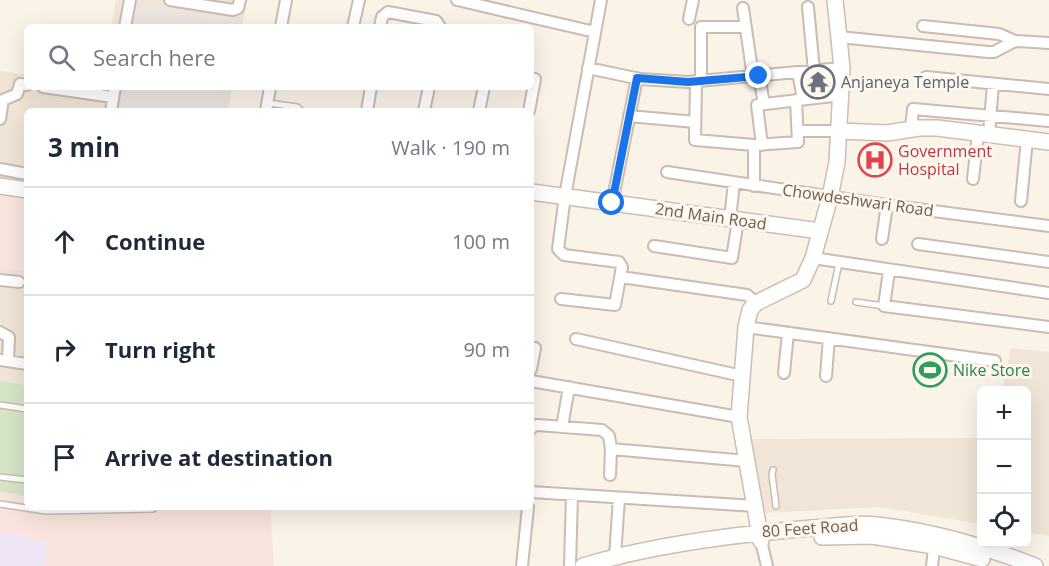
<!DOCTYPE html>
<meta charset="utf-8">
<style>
body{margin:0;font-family:"Open Sans",sans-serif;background:#f6f6f7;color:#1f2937}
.controls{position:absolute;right:18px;bottom:18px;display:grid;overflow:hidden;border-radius:9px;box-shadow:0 6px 24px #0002}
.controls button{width:54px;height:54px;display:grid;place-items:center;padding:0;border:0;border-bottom:2px solid #e0e1e3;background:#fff;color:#1f2937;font:30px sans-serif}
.stop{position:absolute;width:18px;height:18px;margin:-14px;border:4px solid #1a73e8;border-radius:50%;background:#fff}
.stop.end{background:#1a73e8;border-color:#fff;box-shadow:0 2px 6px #0008}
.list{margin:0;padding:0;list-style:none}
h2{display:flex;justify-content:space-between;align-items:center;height:78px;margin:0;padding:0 24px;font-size:26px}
h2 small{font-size:20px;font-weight:400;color:#747a83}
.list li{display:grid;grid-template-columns:39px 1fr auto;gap:18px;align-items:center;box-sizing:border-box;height:108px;padding:0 24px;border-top:2px solid #e0e1e3}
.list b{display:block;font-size:22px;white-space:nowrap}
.list em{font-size:20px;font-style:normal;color:#747a83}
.icon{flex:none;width:33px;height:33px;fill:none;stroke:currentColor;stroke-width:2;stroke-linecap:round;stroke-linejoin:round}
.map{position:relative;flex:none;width:1049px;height:566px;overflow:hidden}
.search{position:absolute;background:#fff;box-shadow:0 6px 24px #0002;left:24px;top:24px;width:510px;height:66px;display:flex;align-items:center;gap:15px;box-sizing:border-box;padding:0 21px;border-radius:9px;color:#747a83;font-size:22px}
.panel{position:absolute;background:#fff;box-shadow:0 6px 24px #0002;left:24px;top:108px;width:510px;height:402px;border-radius:9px}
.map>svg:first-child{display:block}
</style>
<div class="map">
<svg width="1049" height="566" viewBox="0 0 1049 566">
<rect width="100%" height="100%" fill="#faf3e8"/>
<path fill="#f1e5d8" d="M116 0H247L243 22 125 3 121 27H111Z
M0 71 27 75V87H111L107 111H27V181L0 177Z
M0 268 27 270V385L0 381Z
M1011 348 1049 352V536L1027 532 1026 390H1002Z
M981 438V524L879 507 764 513 751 439Z"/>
<path fill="#f9e5de" d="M0 192 27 196V270L0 268Z
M0 491 27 497V507H270L274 566H46L47 542 0 532Z"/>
<path fill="#ebe6e1" d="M125 3 243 22V27H121Z
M111 87H232L228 111H107Z"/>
<path fill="#f0e5f6" d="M0 532 47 542 46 566H0Z"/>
<path fill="#d5e6c8" d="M0 381 27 385V497L0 491Z"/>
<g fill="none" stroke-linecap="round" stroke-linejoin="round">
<defs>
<path id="lane" d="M268 103 297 107 302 111
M831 301 839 263
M856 302 884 306
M0 405 27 409
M773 470 772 474 776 506
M0 477 27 480
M0 504 46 511 153 509"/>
<path id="street" d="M170 0 233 10 238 8 240 0
M457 0 595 32
M808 7 814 71
M743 8 753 77
M689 19 693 0
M923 26 999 34 1015 41
M125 27 130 0
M281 27 286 0
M353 27 359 0
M380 27 382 17 388 12 436 21 440 27
M839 37 988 52H994L1015 41 1049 43
M588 68 640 79 688 82 842 68
M798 72 803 99
M759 76 764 104
M926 77 1049 89
M696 81 695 140 754 145 798 142 796 100
M701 81V27H746
M43 87 113 97
M111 111 115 87
M266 111 270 87
M367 111 371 87
M424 111 429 87
M479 111 484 87
M529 111 535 79 531 78
M629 116 695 122
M0 119 3 100 17 94 20 84 27 85
M911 129 913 109 1049 121
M798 131H840
M989 134 993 84
M762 145 757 105 841 95
M0 169 27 174
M667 172 887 205 1049 226
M973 179 978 134
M754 186V145
M1021 201 1027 139
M612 203 637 78
M730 219 734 183
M882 239 887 205
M918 244 1049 262
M654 246 732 258 738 220
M813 258 1049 293
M889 271 884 306 1049 327
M621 277 747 295 756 303
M0 280 19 282
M561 299 615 305 622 267 619 262 564 255 558 249 565 196 601 0
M746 327 995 361
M0 332 9 337 8 361
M576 339 742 376
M0 360 27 364
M531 369 535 348
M784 373 788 333
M826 376 829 338
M531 381 739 417
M562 427 569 387
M531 429 532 426 538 425 602 430 609 436 611 449 610 475
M611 449 747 461
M531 492 756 506
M761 541 767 566
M615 557 619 498
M522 566 528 507
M570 566 572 495
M932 566 935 540"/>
<path id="secondary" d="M840 131 887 133 919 128H937L1049 142
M0 186 27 190
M531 192 820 231
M822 537 872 536 934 546 982 559
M761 541 739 417 746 327 750 310 756 303 803 280 813 258 830 197 837 162 842 68 835 0
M583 566C654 544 738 534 812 528 837 526 861 522 885 526 934 532 990 548 1035 566"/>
</defs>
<use href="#lane" stroke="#cbbbb0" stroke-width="8"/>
<use href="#street" stroke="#cbbbb0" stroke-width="14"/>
<use href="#secondary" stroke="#cfbdb0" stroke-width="18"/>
<use href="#lane" stroke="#fff" stroke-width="5"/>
<use href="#street" stroke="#fff" stroke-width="10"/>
<use href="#secondary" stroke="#fff" stroke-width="15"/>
</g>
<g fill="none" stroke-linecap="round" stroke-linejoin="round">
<path stroke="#1a73e8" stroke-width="8" d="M612 203 637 78 688 82 759 76"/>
</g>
<defs>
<symbol id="temple-ring" viewBox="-11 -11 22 22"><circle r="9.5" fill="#fdf7ee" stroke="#6b7280" stroke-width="1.5"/><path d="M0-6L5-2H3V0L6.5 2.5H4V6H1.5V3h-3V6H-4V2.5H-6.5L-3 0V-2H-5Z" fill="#6b7280"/></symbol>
<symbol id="hospital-ring" viewBox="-11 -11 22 22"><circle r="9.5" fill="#fdf7ee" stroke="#e0444e" stroke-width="1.5"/><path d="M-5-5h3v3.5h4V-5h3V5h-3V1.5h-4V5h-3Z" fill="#e0444e"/></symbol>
<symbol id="stadium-ring" viewBox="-11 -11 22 22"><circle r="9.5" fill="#fdf7ee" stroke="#2e9e5b" stroke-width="1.5"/><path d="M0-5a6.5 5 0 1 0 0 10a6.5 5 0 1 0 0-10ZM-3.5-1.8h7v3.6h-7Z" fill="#2e9e5b"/></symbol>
</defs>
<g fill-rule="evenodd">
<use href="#temple-ring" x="799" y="63" width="38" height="38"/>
<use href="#hospital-ring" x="856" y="141" width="38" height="38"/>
<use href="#stadium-ring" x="911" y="351" width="38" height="38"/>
</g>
<g text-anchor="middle" stroke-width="6" stroke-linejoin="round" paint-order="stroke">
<g font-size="16" fill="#5b616d" stroke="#fdf7ee" text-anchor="start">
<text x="841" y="88">Anjaneya Temple</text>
</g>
<g font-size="16" fill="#be3a42" stroke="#fdf7ee" text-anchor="start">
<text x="898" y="157">Government<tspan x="898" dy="18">Hospital</tspan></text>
</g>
<g font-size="16" fill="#715b4f" stroke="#fdf7ee">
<text transform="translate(858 200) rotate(8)" y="6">Chowdeshwari Road</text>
<text transform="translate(711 216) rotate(8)" y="6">2nd Main Road</text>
<text transform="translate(810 528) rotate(-4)" y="6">80 Feet Road</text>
</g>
<g font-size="16" fill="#27864d" stroke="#fdf7ee" text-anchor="start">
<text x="953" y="376">Nike Store</text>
</g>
</g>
</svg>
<div class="controls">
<button>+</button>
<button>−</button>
<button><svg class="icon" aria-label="locate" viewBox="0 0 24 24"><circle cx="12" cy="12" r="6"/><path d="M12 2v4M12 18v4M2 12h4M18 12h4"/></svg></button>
</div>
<div class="stop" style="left:612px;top:203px"></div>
<div class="stop end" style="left:759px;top:76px"></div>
<div class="search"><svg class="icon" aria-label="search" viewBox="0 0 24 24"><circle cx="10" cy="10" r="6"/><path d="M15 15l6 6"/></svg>Search here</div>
<section class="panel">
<h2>3 min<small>Walk · 190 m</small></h2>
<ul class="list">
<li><svg class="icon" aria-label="ahead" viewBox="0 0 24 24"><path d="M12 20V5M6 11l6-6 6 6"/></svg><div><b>Continue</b></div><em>100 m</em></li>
<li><svg class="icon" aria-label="right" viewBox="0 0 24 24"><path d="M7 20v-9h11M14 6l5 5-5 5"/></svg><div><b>Turn right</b></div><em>90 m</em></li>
<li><svg class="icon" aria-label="arrive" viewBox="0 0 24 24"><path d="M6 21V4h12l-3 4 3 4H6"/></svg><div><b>Arrive at destination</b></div></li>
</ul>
</section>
</div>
